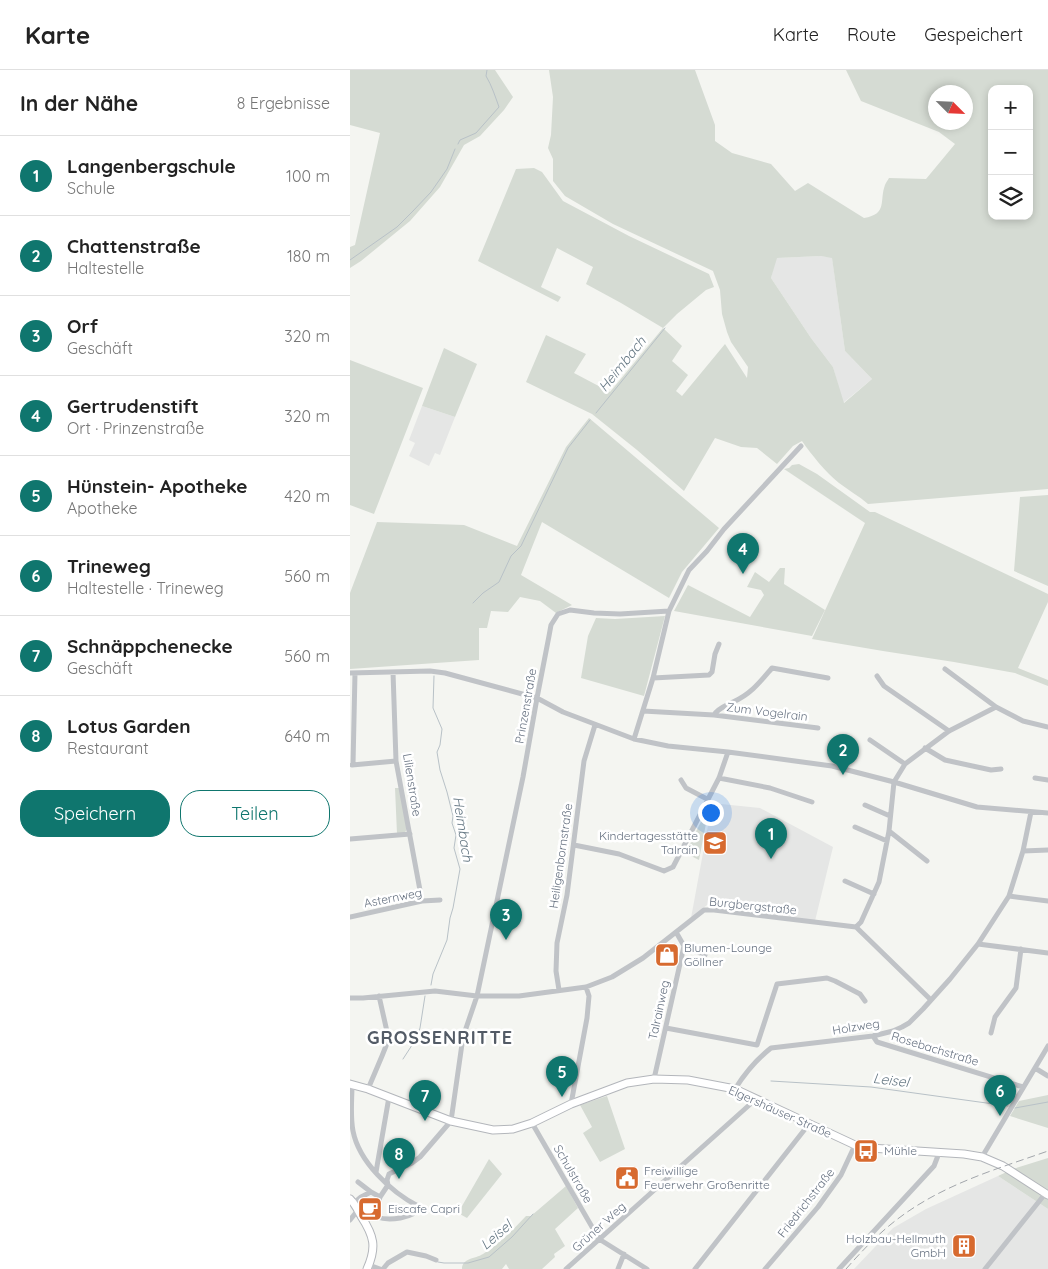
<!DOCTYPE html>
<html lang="de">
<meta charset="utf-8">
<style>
body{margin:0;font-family:Quicksand,sans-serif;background:#f6f6f6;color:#222}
.controls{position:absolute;right:15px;top:15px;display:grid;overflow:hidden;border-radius:10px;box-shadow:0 2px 8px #0003}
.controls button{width:45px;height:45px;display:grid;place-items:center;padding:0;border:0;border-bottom:1px solid #e0e0e0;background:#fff;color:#222;font:25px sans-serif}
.compass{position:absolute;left:578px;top:15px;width:45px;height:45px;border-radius:50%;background:#fff;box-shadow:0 2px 8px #0003;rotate:114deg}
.you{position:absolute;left:360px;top:742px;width:18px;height:18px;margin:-12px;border:4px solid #fff;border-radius:50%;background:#1a73e8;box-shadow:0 0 0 8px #1a73e833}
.badge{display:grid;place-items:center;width:32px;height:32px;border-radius:50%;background:#0f766e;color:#fff;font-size:16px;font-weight:700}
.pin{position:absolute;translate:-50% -41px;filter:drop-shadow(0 1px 2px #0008)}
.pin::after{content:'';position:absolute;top:26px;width:18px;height:15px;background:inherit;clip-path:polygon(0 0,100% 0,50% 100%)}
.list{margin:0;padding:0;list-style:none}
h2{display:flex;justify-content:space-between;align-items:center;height:65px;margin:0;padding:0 20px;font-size:21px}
h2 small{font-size:16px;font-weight:400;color:#767676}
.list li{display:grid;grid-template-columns:32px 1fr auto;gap:15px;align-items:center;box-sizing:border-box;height:80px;padding:0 20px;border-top:1px solid #e0e0e0}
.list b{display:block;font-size:19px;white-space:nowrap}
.list p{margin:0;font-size:16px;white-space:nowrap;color:#767676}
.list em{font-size:16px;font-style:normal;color:#767676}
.actions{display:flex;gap:10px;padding:15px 20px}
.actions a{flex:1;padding:11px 0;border:1px solid #0f766e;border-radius:20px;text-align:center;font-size:18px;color:#0f766e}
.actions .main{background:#0f766e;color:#fff}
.icon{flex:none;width:28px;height:28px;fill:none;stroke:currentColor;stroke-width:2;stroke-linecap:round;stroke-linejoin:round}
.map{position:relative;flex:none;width:698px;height:1199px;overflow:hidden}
header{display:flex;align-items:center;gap:30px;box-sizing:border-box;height:70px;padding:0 25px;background:#fff;border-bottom:1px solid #e0e0e0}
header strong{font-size:24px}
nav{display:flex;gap:28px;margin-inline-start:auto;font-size:18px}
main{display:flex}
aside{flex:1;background:#fff}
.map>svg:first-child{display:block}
</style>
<header>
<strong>Karte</strong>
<nav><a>Karte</a><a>Route</a><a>Gespeichert</a></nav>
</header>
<main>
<aside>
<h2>In der Nähe<small>8 Ergebnisse</small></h2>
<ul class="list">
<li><span class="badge">1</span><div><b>Langenbergschule</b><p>Schule</p></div><em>100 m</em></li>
<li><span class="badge">2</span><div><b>Chattenstraße</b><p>Haltestelle</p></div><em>180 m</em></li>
<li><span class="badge">3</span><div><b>Orf</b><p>Geschäft</p></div><em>320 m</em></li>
<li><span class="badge">4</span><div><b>Gertrudenstift</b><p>Ort · Prinzenstraße</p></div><em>320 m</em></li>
<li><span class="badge">5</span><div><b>Hünstein- Apotheke</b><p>Apotheke</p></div><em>420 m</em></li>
<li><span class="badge">6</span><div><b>Trineweg</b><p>Haltestelle · Trineweg</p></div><em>560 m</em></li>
<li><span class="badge">7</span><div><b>Schnäppchenecke</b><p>Geschäft</p></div><em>560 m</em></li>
<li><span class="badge">8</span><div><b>Lotus Garden</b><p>Restaurant</p></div><em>640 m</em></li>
</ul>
<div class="actions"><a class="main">Speichern</a><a>Teilen</a></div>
</aside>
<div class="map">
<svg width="698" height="1199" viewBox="0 0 698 1199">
<rect width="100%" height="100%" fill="#f4f5f1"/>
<path fill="#e5e6e5" d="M471 186 482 187 495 281 522 309 493 333 483 297 461 268 421 208 426 188Z
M72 336 105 347 90 385 85 383 79 396 59 386 65 373 59 370Z
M361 733 410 738 483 777 465 851 357 835 341 848 360 745Z
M648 1106 698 1139V1199H504L543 1158 576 1139Z"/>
<path fill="#d5dbd3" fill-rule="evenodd" d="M0 0H145L163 27 154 40 130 66 114 75 90 117 60 151 11 191 0 198V177L5 175 30 63 0 55Z
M199 0H345L365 55V71L382 83 421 94 445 121 458 113 514 148C538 144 529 131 535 115 536 112 538 110 539 108L576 109 605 74 589 62 511 31 496 0H698V419L518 434C509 426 498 420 489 413 476 403 461 384 452 371L443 376 427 394 407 378 391 377 365 368 334 421 287 380 242 344 176 312 196 265 236 284 224 303 260 322 313 258 271 233 236 214 243 197 207 178 191 217 211 227 208 232 128 191 166 99 184 98 192 102 213 131 279 166 359 204 364 217 356 220 327 244 313 258 332 276 322 291 338 305 326 321 332 326 375 274 397 308 398 297 381 272 377 262 372 244 370 220 363 201 263 154 215 126 203 111V89L198 78 201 65 203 27ZM642 19H679V146H642ZM616 22V52H586V22ZM471 186 482 188 495 281 522 309 494 333 483 297 461 268 421 208 427 188Z
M94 278 127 294 105 347 72 336Z
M0 290 73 318 24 444 0 435Z
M239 348 369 458 332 502 319 528 192 452 171 505 222 535 206 543 190 531 170 527 158 542 141 541 137 558H129V590L0 599V523L27 452 114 455 167 476 216 377Z
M449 394 467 404 520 442H525L698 524V532L668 598 698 610V616L665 603 604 592 533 581 462 569 515 453 434 399 439 398 442 395Z
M698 425V516L664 501 670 427Z
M430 498H435L434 514 475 540 462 566 324 541 338 515 400 547 414 525 411 520 397 517 405 502 419 512Z
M315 546 294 626 231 608 238 566 246 548 265 549Z
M45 718H50L57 758 55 763 47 764Z
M356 742 358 743 349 790 335 783Z
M698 1025V1058L660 1046 669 1031Z
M257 1026 275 1079 250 1092 233 1063 242 1057 230 1035Z
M698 1088V1139L648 1106 663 1099Z
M139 1089 152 1104 117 1148 108 1143Z
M216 1116 228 1138 205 1159 215 1176 204 1184 205 1187 192 1199H159L156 1194 152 1199H112C112 1188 125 1189 133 1184 149 1174 163 1160 176 1146H181Z"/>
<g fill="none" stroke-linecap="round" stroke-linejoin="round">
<path stroke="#b8c1c7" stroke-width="1" d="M108 74 110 70 126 63 149 37C145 26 142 16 136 6L137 0
M0 190 47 157 63 141 81 122 97 99 105 79
M246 343 315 258
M123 533 133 523 149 512 161 486 171 476 218 378 240 350
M81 915 83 904 97 870 100 848 103 838 110 799 104 778 106 765 102 753 103 746 97 722 90 700 87 682 90 675 92 659 83 638 84 606
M53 989 66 969 70 958 75 926
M421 1011 521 1017 658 1036
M665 1038 698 1032
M88 1192 94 1193H118L139 1187 162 1167 183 1144"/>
<defs>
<path id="secondary" d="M0 1014 18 1019 101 1051 143 1060 163 1059 182 1053 221 1034 277 1013 304 1009 338 1010 385 1019 505 1075 520 1078 614 1084 632 1087 653 1096 698 1125
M0 1129C5 1134 8 1140 11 1146 24 1166 27 1177 17 1199"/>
</defs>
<use href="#secondary" stroke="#b3b6bb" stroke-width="9"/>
<path stroke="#c0c3c7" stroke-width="5" d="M595 599 646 637 673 651 698 657
M43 602 46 691 72 831
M0 603 80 601 95 603 187 628 213 642 284 669 318 676 378 682 482 696 544 712 627 737 698 743
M527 606 534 616 599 661
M303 608 359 605 362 602 365 584 369 574
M293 641 364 645 468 658
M364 645C368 638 376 636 383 632 401 624 410 612 422 598L478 608
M284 669 303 608 319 541
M520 670 555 694
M575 678 595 690 641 700 651 699
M2 695 46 691
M3 695 5 603
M369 708 420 718 462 732
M685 708 698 710
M331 710 336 718 357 729
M515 735 540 746
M505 757 537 771
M539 761 577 791
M0 769 60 764
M224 775 269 784 314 801 323 797 369 708 378 682
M673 781 698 780
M495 811 524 824
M659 826 698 831
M0 847 72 831 90 830
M506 857 511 852 529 812 539 761 544 712 555 694 599 661 646 637
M628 874 659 826 673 781 681 742
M334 876 355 885
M209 920 206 901 207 873 217 825 234 691 245 655
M0 928H13L85 921 127 926H169L236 917 262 907 293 888 354 840H364L506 857 581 930
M316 958 407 975 427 914 477 908 485 911 510 924 515 931
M641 963 645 947 666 918 671 879
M523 966 527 972 673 1017
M685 998 698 1006
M304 1009 334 876 326 862
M2 1014C2 1030 0 1046 3 1061 9 1092 41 1122 68 1136L70 1137C64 1149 38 1151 27 1147L26 1144 30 1127 38 1115
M18 1019 32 986 36 976 38 966 29 926
M385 1019C395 1003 407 989 421 978L523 966 543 961 552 957 559 953 573 939 600 909 628 874 698 883
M221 1034 237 948 239 926 236 917
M182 1053 249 1169 297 1199
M632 1087 698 976
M26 1102 39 1027
M8 1112 21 1122
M38 1115 37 1110 39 1104 62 1093 70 1087 101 1051 113 967 127 926 173 707 187 628 199 566 201 555 208 544 220 540 244 543 270 544 319 541 339 500 357 481 374 459 451 376
M4 1133 11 1127 21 1122 30 1127
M0 1150 8 1140
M19 1195 30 1199
M33 1199 38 1193 57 1182 76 1186 86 1190
M216 1199 406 1029
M268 1199 274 1184
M345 1199 459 1054
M415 1199 468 1137 491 1105 505 1075
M489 1199 584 1096 589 1083
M635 1199 695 1124"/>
<use href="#secondary" stroke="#fff" stroke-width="7"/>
<path stroke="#a2a6ab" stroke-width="1" stroke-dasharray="8 4" stroke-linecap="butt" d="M496 1199C511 1182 527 1165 545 1151 591 1115 644 1100 698 1081"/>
</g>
<defs>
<symbol id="school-square" viewBox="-11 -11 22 22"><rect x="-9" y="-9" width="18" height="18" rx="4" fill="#d76a2f" stroke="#fff"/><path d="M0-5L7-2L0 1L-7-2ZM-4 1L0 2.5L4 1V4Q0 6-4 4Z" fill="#fff"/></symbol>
<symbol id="shop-square" viewBox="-11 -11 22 22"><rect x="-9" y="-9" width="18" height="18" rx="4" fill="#d76a2f" stroke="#fff"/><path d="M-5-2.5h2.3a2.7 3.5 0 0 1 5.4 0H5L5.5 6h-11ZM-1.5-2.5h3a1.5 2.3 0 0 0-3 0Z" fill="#fff"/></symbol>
<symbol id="bus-square" viewBox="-11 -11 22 22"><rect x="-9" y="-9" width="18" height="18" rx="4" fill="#d76a2f" stroke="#fff"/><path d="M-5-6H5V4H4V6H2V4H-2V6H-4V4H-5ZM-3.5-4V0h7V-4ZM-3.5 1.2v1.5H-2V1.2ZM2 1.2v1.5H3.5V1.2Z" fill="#fff"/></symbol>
<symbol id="civic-square" viewBox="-11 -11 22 22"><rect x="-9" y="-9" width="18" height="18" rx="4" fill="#d76a2f" stroke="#fff"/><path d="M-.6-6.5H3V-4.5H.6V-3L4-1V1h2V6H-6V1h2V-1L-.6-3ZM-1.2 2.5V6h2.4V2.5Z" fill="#fff"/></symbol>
<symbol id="cafe-square" viewBox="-11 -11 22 22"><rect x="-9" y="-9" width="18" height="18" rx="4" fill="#d76a2f" stroke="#fff"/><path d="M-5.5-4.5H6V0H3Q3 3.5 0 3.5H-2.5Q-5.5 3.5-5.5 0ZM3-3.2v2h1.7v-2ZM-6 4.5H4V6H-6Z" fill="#fff"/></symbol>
<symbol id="building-square" viewBox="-11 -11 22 22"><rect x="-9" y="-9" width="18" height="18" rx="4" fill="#d76a2f" stroke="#fff"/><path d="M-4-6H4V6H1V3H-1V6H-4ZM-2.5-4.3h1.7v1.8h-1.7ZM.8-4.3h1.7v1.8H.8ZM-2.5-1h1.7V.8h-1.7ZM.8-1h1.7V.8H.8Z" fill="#fff"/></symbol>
</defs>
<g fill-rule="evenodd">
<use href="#school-square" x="351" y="759" width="28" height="28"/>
<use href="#shop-square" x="303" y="871" width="28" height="28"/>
<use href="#bus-square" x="502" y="1067" width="28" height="28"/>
<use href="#civic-square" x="263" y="1094" width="28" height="28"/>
<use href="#cafe-square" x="6" y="1125" width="28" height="28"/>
<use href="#building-square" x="600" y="1162" width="28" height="28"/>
</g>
<g text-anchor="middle" stroke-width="5" stroke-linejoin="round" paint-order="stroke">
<g font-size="12" fill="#667180" stroke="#fff">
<text transform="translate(176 636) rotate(-80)" y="4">Prinzenstraße</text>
<text transform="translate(417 642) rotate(7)" y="4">Zum Vogelrain</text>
<text transform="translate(62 715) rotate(81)" y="4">Lilienstraße</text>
<text transform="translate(211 786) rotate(-82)" y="4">Heiligenbornstraße</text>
<text transform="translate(43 828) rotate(-11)" y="4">Asternweg</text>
<text transform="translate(403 836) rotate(6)" y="4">Burgbergstraße</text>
<text transform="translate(309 940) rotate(-78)" y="4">Talrainweg</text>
<text transform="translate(506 957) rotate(-9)" y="4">Holzweg</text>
<text transform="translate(585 979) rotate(17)" y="4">Rosebachstraße</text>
<text transform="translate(430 1042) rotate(24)" y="4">Elgershäuser Straße</text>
<text transform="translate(223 1104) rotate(60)" y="4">Schulstraße</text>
<text transform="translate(456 1133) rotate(-52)" y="4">Friedrichstraße</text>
<text transform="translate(249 1157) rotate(-42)" y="4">Grüner Weg</text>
</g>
<g font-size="12" fill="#667180" stroke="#fff" text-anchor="start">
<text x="348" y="770" text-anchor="end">Kindertagesstätte<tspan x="348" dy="14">Talrain</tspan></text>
<text x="334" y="882">Blumen-Lounge<tspan x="334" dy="14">Göllner</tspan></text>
<text x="534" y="1085">Mühle</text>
<text x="294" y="1105">Freiwillige<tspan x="294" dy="14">Feuerwehr Großenritte</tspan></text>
<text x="38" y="1143">Eiscafe Capri</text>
<text x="596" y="1173" text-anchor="end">Holzbau-Hellmuth<tspan x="596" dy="14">GmbH</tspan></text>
</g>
<g font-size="14" font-style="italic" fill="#677985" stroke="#fff">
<text transform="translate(272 294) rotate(-51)" y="5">Heimbach</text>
<text transform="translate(113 759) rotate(81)" y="5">Heimbach</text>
<text transform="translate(541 1010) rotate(7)" y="5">Leisel</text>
<text transform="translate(146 1165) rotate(-41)" y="5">Leisel</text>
</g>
<g font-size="18" font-weight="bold" letter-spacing="1" fill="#535b66" stroke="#fff">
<text x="90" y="974">GROSSENRITTE</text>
</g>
</g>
</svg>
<div class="controls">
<button>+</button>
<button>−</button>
<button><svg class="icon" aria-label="layers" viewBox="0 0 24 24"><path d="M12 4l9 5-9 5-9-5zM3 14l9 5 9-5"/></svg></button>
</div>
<svg class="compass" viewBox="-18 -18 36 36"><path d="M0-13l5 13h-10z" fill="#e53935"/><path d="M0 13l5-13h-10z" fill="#767676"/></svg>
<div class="you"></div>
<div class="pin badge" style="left:421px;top:789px">1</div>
<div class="pin badge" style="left:493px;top:705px">2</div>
<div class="pin badge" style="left:156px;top:870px">3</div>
<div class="pin badge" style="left:393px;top:504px">4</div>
<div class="pin badge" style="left:212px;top:1027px">5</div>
<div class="pin badge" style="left:650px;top:1046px">6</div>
<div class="pin badge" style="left:75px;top:1051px">7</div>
<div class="pin badge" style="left:49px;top:1109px">8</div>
</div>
</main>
